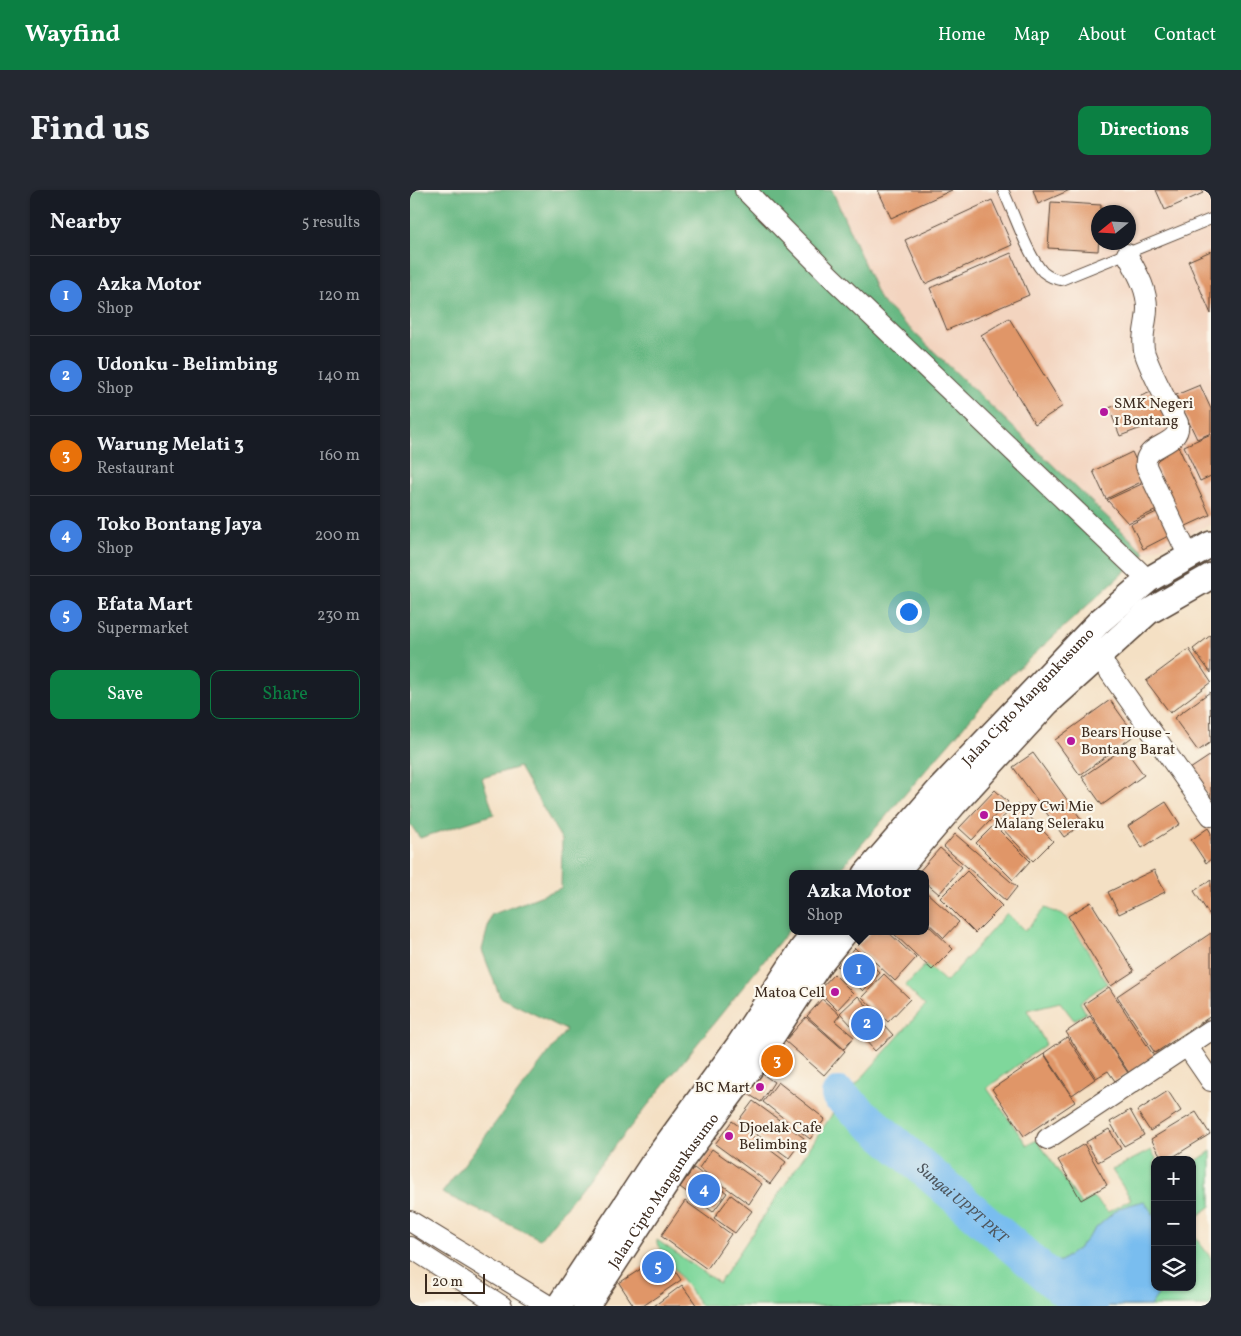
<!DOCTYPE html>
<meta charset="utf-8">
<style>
body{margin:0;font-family:Vollkorn,serif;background:#242831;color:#f1f3f6}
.controls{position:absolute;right:15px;bottom:15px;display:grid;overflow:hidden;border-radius:10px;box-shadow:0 1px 4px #0004}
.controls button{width:45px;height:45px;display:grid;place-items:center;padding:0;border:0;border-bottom:1px solid #363941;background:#171b24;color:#f1f3f6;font:25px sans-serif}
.compass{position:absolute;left:681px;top:15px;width:45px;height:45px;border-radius:50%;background:#171b24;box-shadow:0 1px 4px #0004;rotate:252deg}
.scale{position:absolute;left:15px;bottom:12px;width:60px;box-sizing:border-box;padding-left:5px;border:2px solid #3b2a1e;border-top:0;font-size:14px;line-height:18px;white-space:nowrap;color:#3b2a1e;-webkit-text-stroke:4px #fbf7ec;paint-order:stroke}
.you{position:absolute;left:498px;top:421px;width:18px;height:18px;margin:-12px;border:4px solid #fff;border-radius:50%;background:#1a73e8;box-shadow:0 0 0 8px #1a73e833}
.badge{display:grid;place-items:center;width:32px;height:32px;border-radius:50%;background:#0b8043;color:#fff;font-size:16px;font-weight:700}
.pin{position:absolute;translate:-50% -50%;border:2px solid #fff;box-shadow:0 1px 5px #0006}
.popup{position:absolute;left:379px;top:680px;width:140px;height:65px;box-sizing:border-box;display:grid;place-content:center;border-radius:10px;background:#171b24;filter:drop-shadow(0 1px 4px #0005);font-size:16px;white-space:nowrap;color:#9ea1a6}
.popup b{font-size:19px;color:#f1f3f6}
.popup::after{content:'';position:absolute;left:50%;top:100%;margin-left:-10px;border:10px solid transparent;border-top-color:#171b24}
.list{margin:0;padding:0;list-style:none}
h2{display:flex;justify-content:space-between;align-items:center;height:65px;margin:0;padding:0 20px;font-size:21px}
h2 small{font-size:16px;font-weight:400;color:#9ea1a6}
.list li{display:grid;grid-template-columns:32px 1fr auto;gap:15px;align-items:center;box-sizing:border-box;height:80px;padding:0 20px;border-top:1px solid #363941}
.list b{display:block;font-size:19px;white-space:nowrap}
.list p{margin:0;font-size:16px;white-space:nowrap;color:#9ea1a6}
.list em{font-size:16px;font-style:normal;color:#9ea1a6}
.actions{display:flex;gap:10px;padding:15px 20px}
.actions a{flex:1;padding:11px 0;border:1px solid #0b8043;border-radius:10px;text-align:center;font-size:18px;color:#0b8043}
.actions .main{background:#0b8043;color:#fff}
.icon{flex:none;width:28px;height:28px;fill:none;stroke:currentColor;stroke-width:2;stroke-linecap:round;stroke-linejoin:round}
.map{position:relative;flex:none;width:801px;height:1116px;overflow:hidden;border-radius:10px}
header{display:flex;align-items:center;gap:30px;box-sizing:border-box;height:70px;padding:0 25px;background:#0b8043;color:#fff}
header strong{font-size:24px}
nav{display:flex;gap:28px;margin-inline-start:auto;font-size:18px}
.intro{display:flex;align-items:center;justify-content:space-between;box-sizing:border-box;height:120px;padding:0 30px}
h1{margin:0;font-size:35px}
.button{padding:12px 22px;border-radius:10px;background:#0b8043;color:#fff;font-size:18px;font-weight:700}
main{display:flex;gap:30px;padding:0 30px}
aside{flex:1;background:#171b24;border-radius:10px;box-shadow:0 1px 4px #0004}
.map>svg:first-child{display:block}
</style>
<header>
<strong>Wayfind</strong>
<nav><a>Home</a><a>Map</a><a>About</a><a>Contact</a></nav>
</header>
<div class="intro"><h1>Find us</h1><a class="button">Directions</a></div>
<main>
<aside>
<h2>Nearby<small>5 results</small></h2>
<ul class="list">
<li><span class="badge" style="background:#3f7fe0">1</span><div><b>Azka Motor</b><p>Shop</p></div><em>120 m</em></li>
<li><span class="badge" style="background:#3f7fe0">2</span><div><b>Udonku - Belimbing</b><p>Shop</p></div><em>140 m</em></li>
<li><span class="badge" style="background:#e8710a">3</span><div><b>Warung Melati 3</b><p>Restaurant</p></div><em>160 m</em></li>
<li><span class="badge" style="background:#3f7fe0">4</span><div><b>Toko Bontang Jaya</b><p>Shop</p></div><em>200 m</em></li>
<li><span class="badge" style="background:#3f7fe0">5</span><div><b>Efata Mart</b><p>Supermarket</p></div><em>230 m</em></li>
</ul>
<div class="actions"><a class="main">Save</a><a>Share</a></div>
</aside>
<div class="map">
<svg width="801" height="1116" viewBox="0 0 801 1116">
<rect width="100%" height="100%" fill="#fbf7ec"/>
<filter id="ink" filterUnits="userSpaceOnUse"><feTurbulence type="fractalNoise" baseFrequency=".02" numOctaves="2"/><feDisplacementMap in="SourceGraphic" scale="10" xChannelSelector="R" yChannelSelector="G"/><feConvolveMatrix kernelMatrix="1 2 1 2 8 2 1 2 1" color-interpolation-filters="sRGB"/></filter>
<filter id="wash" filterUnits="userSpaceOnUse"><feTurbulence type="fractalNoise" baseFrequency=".0096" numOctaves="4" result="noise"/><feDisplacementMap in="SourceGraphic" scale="20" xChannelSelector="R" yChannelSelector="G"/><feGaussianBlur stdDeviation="1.12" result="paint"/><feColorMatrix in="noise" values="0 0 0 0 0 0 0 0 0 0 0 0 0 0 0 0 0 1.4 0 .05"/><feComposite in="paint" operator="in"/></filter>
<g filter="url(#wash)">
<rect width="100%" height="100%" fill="#f4e0c4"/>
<path fill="#f3d4bf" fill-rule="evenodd" d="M422 0H801V334L735 363 470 110ZM688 22H718V52H688Z"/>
<path fill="#7fd79b" stroke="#5d805c" d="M635 718 657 727 697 793 670 812 676 823 664 830 650 812 617 820 636 854 577 898 617 955 627 950 671 1014 683 1007 698 1022 721 1009 702 980 741 960 747 970H745V1097H782V1043L801 1068V1116H291L247 1054V1050L309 1093 429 914 515 816 495 796 516 774 536 792 597 723 615 741Z
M801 961V1016L782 1031V974Z"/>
<path fill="#67b883" stroke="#517150" d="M0 0H422L470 110 735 363 587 498 426 684H383V735L130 1049 32 1003 156 840 90 807 72 760 81 725 151 698 152 650 109 577 72 588 84 624 10 648 0 634Z"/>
<path fill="#79bdef" stroke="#5a7486" d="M734 1011 745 1027V1097H753L740 1116H683L624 1074 651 1071 669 1058 687 1037 709 1018Z"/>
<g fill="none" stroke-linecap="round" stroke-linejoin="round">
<path stroke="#79bdef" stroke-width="36" id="s1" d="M429 905 647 1094 680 1116"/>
</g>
<g id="blocks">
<path fill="#e09667" d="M468 0H542L481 28Z
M623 0H660L628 14Z
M746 0H792L793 3 755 20Z
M582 10 602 55 515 94 495 50Z
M641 12 691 15 688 61 638 58Z
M801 61V124L778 71Z
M601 63 619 105 537 140 520 98Z
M599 128 653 216 625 234 571 145Z
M790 195 801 219V243L787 249 766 205Z
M744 201 755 229 710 246 699 218Z
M801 244V286L790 291 774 256Z
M768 256 800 325 774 337 742 268Z
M722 262 735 290 696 309 683 281Z
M736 292 749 319 718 333 697 310Z
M751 320 762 344 733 359 721 334Z
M801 445V483L783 459Z
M779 459 801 492 760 523 736 491Z
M800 502 801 552 788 561 764 528Z
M700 510 725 545 670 585 645 550Z
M714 558 734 585 692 615 672 587Z
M623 563 674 633 654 647 603 577Z
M801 565V610L780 579Z
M585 600 598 612 562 650 549 638Z
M756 612 770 634 732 658 718 636Z
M607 614 643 651 623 671 587 633Z
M584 635 620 671 603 690 566 653Z
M798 638 801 643V669L796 673 781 650Z
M545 644 607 697 596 711 534 657Z
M530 658 552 677 529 704 515 692V684H507Z
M744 680 755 702 709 724 698 702Z
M557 681 592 716 565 743 530 708Z
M801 690V727L784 701Z
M515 701 549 732 534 748 515 730Z
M681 712 724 781 701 796 658 726Z
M515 732 543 759 522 780 481 741H515Z
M462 741H477L506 768 485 791 448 756Z
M801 743V826L745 863 707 806Z
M445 758 470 783 453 801 427 776Z
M424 784 443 803 427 820 408 801Z
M474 784 500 809 478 832 452 807Z
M699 797 744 866 719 883 674 814Z
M448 806 483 845 465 861 430 823Z
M412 809 430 825 425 831 444 847 434 859 397 826Z
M680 826 718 883 705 891 698 881 686 888 656 842Z
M396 827 435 861 414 885 375 851Z
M657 847 685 889 662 905 634 863Z
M366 856 382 867 368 887 352 876Z
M634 864 665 912 614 946 582 899Z
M349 882 364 892 351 912 335 902Z
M368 892 415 929 400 949 353 912Z
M758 901 771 921 740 941 727 921Z
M343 911 394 948 379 968 328 931Z
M720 920 734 945 714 956 700 932Z
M786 922 800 944 758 970H753L741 949Z
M322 931 376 972 360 994 305 954Z
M699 939 711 959 688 972 676 952Z
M674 954 697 995 671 1010 648 970Z
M302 959 352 994 339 1014 289 978Z
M284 978 317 1003 303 1022 270 997Z
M321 1005 342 1021 325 1043 304 1028Z
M275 1011 321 1044 297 1079 251 1046Z
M254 1064 271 1090 233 1116H224L209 1093Z
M272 1095 287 1116H244Z"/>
</g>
</g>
<g filter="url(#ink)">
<use href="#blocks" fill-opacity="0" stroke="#574537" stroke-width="1"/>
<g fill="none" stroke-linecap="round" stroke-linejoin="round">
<defs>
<path id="service" d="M593 0C603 21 618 66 633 82 639 87 644 89 651 90L801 29"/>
<path id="minor" d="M335 0 420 86 738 390
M717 64C726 81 737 98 737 118 737 133 730 148 735 164 743 187 757 211 768 233 772 257 732 253 736 276L778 365
M689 467 801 626
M777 856 801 891
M637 949 801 840
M0 1031 139 1116
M0 1057 92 1116"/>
<g id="tertiary">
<path id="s2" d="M456 684 530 599 690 431 738 390 801 354"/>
<path d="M484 684 544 614 637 513 738 422 801 386"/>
<path d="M149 1116 244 972 329 855 393 758 407 741"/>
<path id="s3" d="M176 1116 273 968 347 869 410 773 436 741"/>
</g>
</defs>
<use href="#service" stroke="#574537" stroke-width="12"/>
<use href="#minor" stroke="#574537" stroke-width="22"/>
<use href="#tertiary" stroke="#574537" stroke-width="28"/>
<use href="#service" stroke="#fff" stroke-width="10"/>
<use href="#minor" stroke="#fff" stroke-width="20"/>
<use href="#tertiary" stroke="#fff" stroke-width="25"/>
</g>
</g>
<g fill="#b5179e" stroke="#fbf7ec" stroke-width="2">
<circle cx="694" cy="222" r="5"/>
<circle cx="661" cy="551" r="5"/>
<circle cx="574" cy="625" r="5"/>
<circle cx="425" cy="802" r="5"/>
<circle cx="350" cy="897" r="5"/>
<circle cx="319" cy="946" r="5"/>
</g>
<g text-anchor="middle" stroke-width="4.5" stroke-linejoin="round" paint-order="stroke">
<g font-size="15" fill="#3b2a1e" stroke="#fbf7ec" text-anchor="start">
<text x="704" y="218">SMK Negeri<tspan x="704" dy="17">1 Bontang</tspan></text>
<text x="671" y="547">Bears House -<tspan x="671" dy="17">Bontang Barat</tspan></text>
<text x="584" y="621">Deppy Cwi Mie<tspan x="584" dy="17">Malang Seleraku</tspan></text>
<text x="415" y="807" text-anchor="end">Matoa Cell</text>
<text x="340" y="902" text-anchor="end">BC Mart</text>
<text x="329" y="942">Djoelak Cafe<tspan x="329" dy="17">Belimbing</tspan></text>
</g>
<g font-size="15" fill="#3b2a1e" stroke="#fbf7ec">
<text dy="5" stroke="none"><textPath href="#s2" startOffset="240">Jalan Cipto Mangunkusumo</textPath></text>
<text dy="5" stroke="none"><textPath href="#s3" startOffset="139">Jalan Cipto Mangunkusumo</textPath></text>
</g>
<g font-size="16" font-style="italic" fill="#4e565d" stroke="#fbf7ec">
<text dy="6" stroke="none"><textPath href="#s1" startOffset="164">Sungai UPPT PKT</textPath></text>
</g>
</g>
</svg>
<div class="controls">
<button>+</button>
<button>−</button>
<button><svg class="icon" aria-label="layers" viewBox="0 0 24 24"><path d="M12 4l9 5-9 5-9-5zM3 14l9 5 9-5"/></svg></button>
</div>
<svg class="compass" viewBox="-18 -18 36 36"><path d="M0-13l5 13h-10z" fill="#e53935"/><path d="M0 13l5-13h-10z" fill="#9ea1a6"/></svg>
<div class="scale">20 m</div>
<div class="you"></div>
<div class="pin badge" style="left:449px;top:780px;background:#3f7fe0">1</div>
<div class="popup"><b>Azka Motor</b>Shop</div>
<div class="pin badge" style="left:457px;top:834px;background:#3f7fe0">2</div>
<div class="pin badge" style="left:367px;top:871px;background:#e8710a">3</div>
<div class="pin badge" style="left:294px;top:1000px;background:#3f7fe0">4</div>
<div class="pin badge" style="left:248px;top:1077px;background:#3f7fe0">5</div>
</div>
</main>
